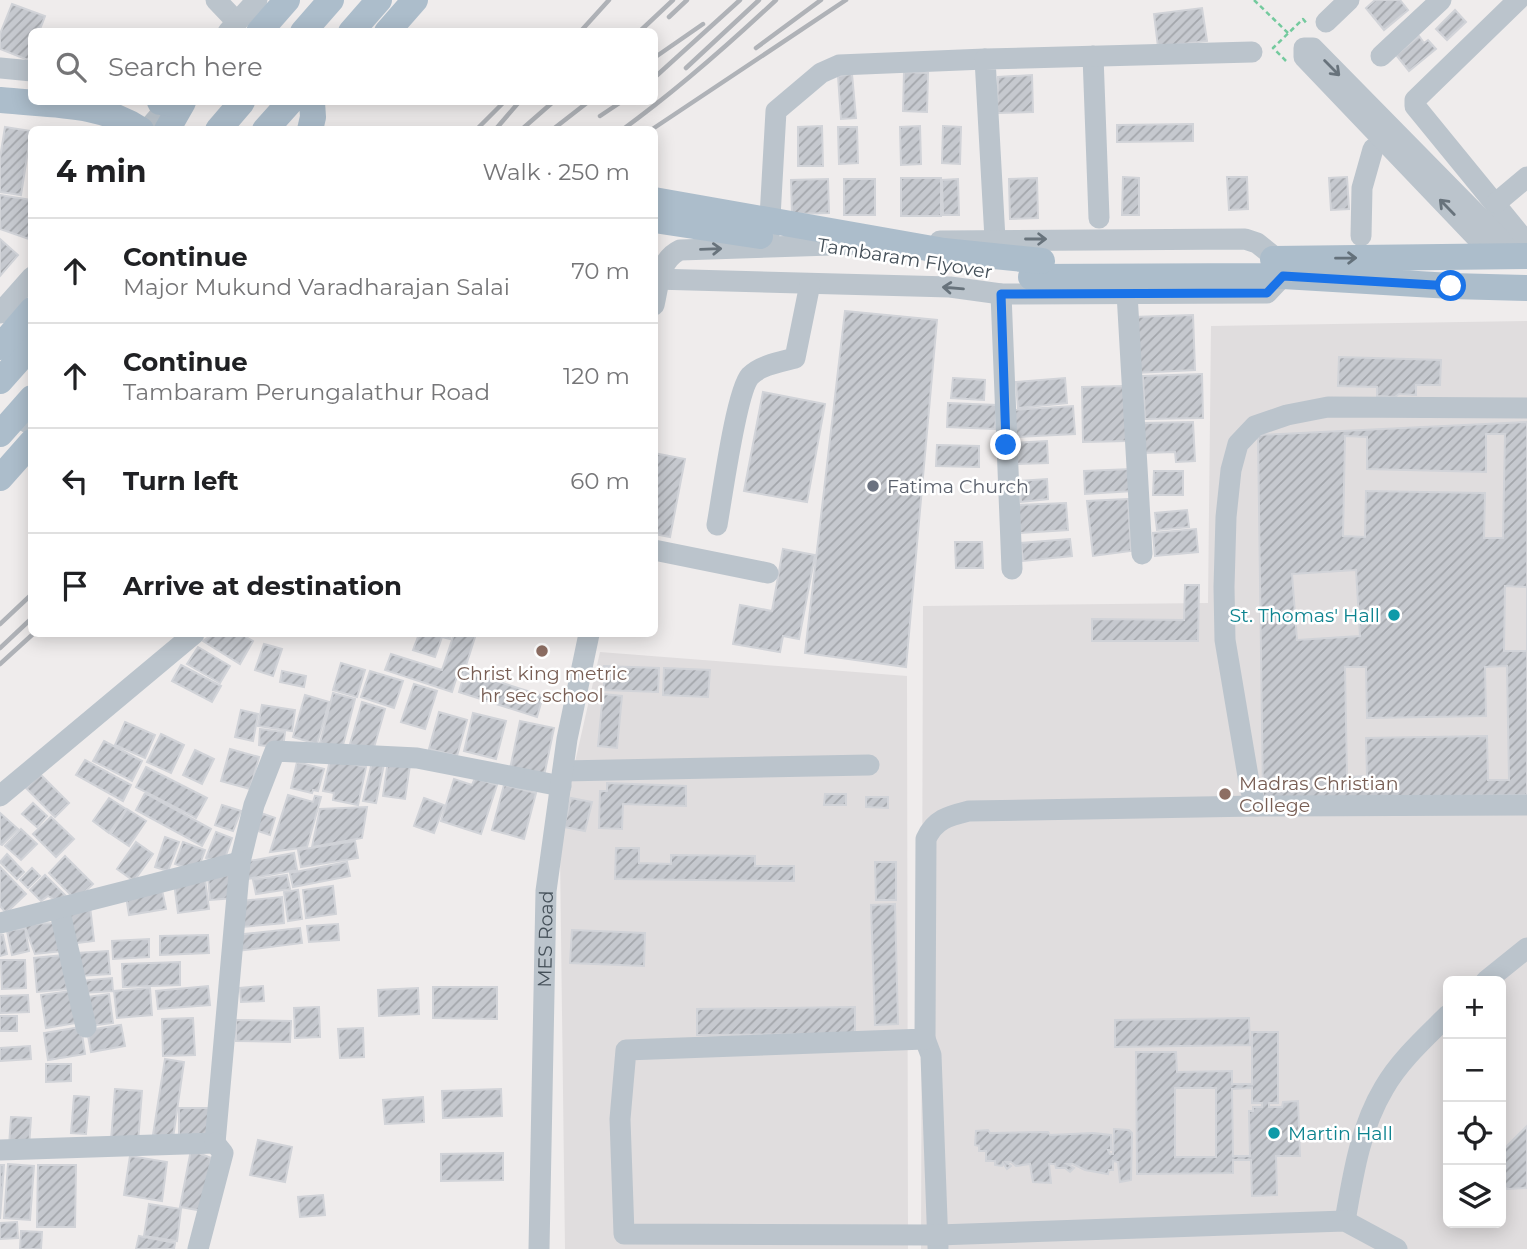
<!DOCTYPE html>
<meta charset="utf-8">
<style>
body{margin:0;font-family:Montserrat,sans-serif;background:#f2f2f2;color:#202124}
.controls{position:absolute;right:21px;bottom:21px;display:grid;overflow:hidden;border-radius:10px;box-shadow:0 4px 18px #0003}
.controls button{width:63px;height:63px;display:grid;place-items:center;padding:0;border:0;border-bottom:2px solid #e0e0e0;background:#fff;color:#202124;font:35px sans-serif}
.stop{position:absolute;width:21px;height:21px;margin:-16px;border:5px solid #1a73e8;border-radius:50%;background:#fff}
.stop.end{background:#1a73e8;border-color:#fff;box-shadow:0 2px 7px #0008}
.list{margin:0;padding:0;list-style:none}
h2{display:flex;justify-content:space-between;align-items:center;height:91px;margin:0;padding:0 28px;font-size:30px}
h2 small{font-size:23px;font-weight:400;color:#757577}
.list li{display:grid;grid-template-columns:46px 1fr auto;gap:21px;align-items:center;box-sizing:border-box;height:105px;padding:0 28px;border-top:2px solid #e0e0e0}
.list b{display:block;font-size:26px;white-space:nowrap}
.list p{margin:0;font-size:23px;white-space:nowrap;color:#757577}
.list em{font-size:23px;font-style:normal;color:#757577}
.icon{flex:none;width:38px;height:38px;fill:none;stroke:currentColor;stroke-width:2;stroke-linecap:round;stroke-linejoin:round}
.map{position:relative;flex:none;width:1527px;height:1249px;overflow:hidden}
.search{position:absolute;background:#fff;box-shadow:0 4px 18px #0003;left:28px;top:28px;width:630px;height:77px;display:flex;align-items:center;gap:18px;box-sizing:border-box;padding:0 24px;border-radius:10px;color:#757577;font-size:26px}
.panel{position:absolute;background:#fff;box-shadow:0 4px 18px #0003;left:28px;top:126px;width:630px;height:511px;border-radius:10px}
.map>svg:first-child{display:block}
</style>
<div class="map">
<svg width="1527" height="1249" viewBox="0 0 1527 1249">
<defs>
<pattern id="building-hatch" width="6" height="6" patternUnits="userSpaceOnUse" patternTransform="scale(1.75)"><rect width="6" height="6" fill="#c6c9cf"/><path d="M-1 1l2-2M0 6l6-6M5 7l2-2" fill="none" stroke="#a3a6ab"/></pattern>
</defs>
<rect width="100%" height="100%" fill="#efecec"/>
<path fill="#e0ddde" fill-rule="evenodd" d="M1527 321V1249H921L923 606 1208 603 1211 326ZM1448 981H1501V1223H1448Z
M600 652 907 676 908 1249H565L560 854 568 793Z"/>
<path fill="url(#building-hatch)" stroke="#d1d3d8" stroke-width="2" fill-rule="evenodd" d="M1375 0H1400L1408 10 1384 30 1366 8Z
M12 4 45 16 39 32H32V51L28 60 0 49V34Z
M1202 8 1207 41 1158 47 1154 14Z
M1455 10 1466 22 1447 40 1436 29Z
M1419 36 1424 43 1428 40 1436 49 1409 71 1396 55Z
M904 72 928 73 927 112 903 111Z
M852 74 856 118 841 119 838 76Z
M1032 75 1033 112 997 113 998 77Z
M1193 124V141L1117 142V125Z
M822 126 823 166H798V127Z
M920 126 921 164 901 165 900 127Z
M943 126 961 127 960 164 942 163Z
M5 127 31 131 21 195 0 192V158Z
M838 127H857L858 163 839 164Z
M1123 177 1139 178V215H1122Z
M1227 177H1247L1248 209 1229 210Z
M1347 177 1349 209 1331 210 1329 178Z
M901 178H941V216H901Z
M1037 178 1038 218 1010 219 1009 179Z
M828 179 829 213 792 214 791 180Z
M844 179H875V215H844Z
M958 179 959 215H943L942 180Z
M0 195 32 200V240L0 229Z
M0 239 18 255 0 276Z
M845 311 937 320 906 667 805 653Z
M1193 315 1195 370 1135 373 1133 317Z
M1339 357 1441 360 1440 385H1416V395L1399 394 1395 397 1377 396V387L1338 386Z
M1202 374 1203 418 1145 419 1143 376Z
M953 378 985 380 984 400 951 398Z
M1065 378 1067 403 1018 408 1016 382Z
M1125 386 1127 441 1083 442 1082 387Z
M763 392 825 404 807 502 744 491Z
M948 403 997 405 995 429 947 427Z
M1073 406 1075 434 1014 437 1013 410Z
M1193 422 1195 461 1176 462 1175 452 1143 453 1142 423Z
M1527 422V795L1263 798 1258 435Z
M1486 434H1505L1503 538H1484L1485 493 1366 491 1365 537 1343 536 1345 436 1367 437V469L1486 472Z
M1047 441 1048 463 1013 464 1012 443Z
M937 445 979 446V467L936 466Z
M654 453 685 459 670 537 654 534Z
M1132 469 1133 491 1085 494 1084 471Z
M1154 471H1183V495H1153Z
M1047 479 1048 499 1021 502 1019 481Z
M1128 499 1131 551 1093 556 1087 501Z
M1066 503 1068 530 1020 533 1018 505Z
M1187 510 1189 527 1157 530 1155 513Z
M1196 529 1198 552 1155 556 1153 533Z
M1070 539 1072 556 1023 561 1021 543Z
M955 542H982L983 568H956Z
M783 549 815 555 799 639 783 636 780 652 733 644 740 605 772 611Z
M1356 570 1360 636 1297 640 1292 574Z
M1185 585H1199L1198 641H1092V619L1184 620Z
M1505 586 1527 587V651H1504Z
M213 634H241L253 641 240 664 203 641Z
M419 634H451L450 639 442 637 435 657 413 650Z
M454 634H476L463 675 458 673 452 692 385 670 391 654 442 670Z
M264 644 282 649 273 676 255 670Z
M198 647 230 666 220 683 187 664Z
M341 663 365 670 357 697 333 690Z
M181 665 221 686 212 702 172 681Z
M604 666 659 668 658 692 604 690Z
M1507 666 1509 780H1488L1487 736 1366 738 1367 776 1347 777 1345 667H1366L1367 718 1486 716 1485 667Z
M664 668 710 670 708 697 663 695Z
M282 671 306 676 304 687 280 682Z
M370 671 403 681 394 708 361 697Z
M465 671 543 696 537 717 459 692Z
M414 684 437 691 425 729 401 722Z
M333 693 355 699 342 749 320 743Z
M603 694 622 696 617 748 598 746Z
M305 695 329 702 317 744 293 737Z
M362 702 385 709 373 751 350 744Z
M262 705 295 710 292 731 258 726Z
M241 710 258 714 253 741 235 737Z
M439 712 467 720 457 756 429 749Z
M473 713 506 721 496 759 464 751Z
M520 721 554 728 544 776 510 769Z
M125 722 155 735 145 758 115 745Z
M260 729 285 732 283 748 259 745Z
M161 734 184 745 171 773 147 762Z
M104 741 142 761 132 781 93 761Z
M230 749 259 757 250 789 221 781Z
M195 750 214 759 202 784 183 775Z
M85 760 131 785 123 801 76 775Z
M330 760 366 767 358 805 333 800 334 793 323 791Z
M388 761 410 765 405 799 383 796Z
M297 762 324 769 318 791 313 790 312 793 291 788Z
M372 762 384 764 376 803 363 801Z
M146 767 207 798 196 818 136 787Z
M40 774 69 803 55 817 26 788Z
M475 778 497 785 481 834 441 821 454 779 472 785Z
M607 783 686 786V806L623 804 622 829 599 828 600 791H607Z
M504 785 536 793 524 839 492 830Z
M145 793 211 829 202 846 136 810Z
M825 794H846V805H824Z
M288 795 313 802 315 796 321 797 307 847 270 852Z
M866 797H888V808L866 807Z
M109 798 126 809 109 833 93 821Z
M424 798 444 805 434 833 414 826Z
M571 798 592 802 585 831 564 827Z
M33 803 47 816 37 827 22 814Z
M222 805 241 811 233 831 215 825Z
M367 807 362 838 312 847 320 809Z
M127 809 146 821 129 846 111 834Z
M258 812 275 818 270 835 252 829Z
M0 813 18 829 2 845 0 844Z
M51 817 74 839 56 857 33 834Z
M21 829 37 844 21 860 5 846Z
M216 832 232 838 223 864 206 858Z
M165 837 179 842 168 871 155 867Z
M355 841 358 858 301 867 298 850Z
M136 842 153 854 134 881 117 869Z
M183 842 205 850 197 872 175 864Z
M616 848H639V863L671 864V855L755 856V866H794V881L615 879Z
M294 853 297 870 247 879 244 862Z
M7 854 24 872 17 879 0 862Z
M65 856 93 884 76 900 49 873Z
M347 862 350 876 293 887 290 873Z
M875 862H896V900H876Z
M0 867 26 894 6 913 0 906Z
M32 868 40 876 28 888 20 880Z
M45 875 69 899 57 901 48 896 41 901 30 890Z
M233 875 234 898 210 900 208 876Z
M287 875 290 889 256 894 253 880Z
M205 879 209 909 178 913 174 883Z
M333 886 336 914 306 918 303 890Z
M162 890 166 909 129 915 126 896Z
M298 890 302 919 288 921 284 892Z
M282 897 284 923 242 927 240 901Z
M895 904 898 1024 875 1025 871 905Z
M90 906 94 941 70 944 66 909Z
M61 923 62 951 35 954 24 924Z
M338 924 339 940 309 942 307 926Z
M25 928 29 951 12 955 7 931Z
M300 928 302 943 237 951 235 935Z
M572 930 645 933 644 966 570 963Z
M0 935H3L7 954 0 956Z
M208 935 209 953 160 955V936Z
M149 939V957L113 959 112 941Z
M108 951 110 974 78 976 77 953Z
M63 955 67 989 37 992 34 958Z
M1 960H25L26 988 2 989Z
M180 962V985L123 987 122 964Z
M112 978 113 991 82 993 81 981Z
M208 986 210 1005 158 1009 156 991Z
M263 986 264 1001 241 1002 240 988Z
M433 987H497V1019L433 1018Z
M150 988 152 1015 117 1018 114 991Z
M418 988 419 1014 379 1016 378 990Z
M70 991 76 1023 46 1028 41 995Z
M109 994 113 1023 90 1026 86 997Z
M28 995 29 1012 0 1013V996Z
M319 1007 320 1037 295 1038 294 1008Z
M855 1007V1034L697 1035V1009Z
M0 1016H17V1031H0Z
M193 1018 195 1055 163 1056 162 1019Z
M1249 1018 1250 1045 1115 1047V1020Z
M236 1020 291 1021 290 1042 236 1041Z
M121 1025 125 1046 91 1052 87 1030Z
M81 1027 85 1054 48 1060 44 1033Z
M363 1028 364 1057 340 1058 338 1029Z
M1252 1032H1278V1103H1269V1107H1282L1283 1102 1298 1101 1300 1156H1276L1277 1195 1252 1196 1251 1160H1233V1173L1137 1174 1136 1052H1176L1177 1072 1232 1071V1084H1252ZM1175 1088H1216V1157H1175ZM1252 1088V1103H1262V1107H1253V1111H1249L1250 1156H1233L1232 1089Z
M30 1046 31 1059 0 1061V1048Z
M165 1059 184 1062 173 1138 153 1135Z
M46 1064H71V1081L46 1082Z
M115 1089 142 1091 138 1142 111 1140Z
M501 1089 502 1116 443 1118 442 1091Z
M74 1096 89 1097 86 1134 71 1133Z
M423 1097 424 1122 385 1124 383 1100Z
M179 1108H209V1141L179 1140Z
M11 1117 31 1118 29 1147 9 1146Z
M1527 1126V1188L1507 1189 1501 1183V1152Z
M1114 1129 1129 1130 1132 1133 1131 1180 1120 1182 1118 1162 1113 1161V1170H1109L1108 1174 1085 1170 1073 1164H1067L1074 1168 1070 1172 1065 1168H1056L1055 1164H1049L1051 1183 1033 1182 1030 1164 1016 1166 1011 1162H1006L1011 1166 1007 1169 1003 1163 1002 1166 995 1165V1161H986V1151H979V1146L975 1145 976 1131 988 1130 990 1133 1048 1132 1050 1135 1093 1133 1111 1135V1150H1108L1110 1154H1113Z
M258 1140 292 1147 285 1182 250 1175Z
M191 1150 211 1158 203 1211 180 1207Z
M503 1153V1180L441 1181V1154Z
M130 1156 167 1162 162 1201 124 1195Z
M8 1164 34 1166 30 1220 4 1218Z
M0 1165H4L0 1219Z
M38 1165H76L75 1227H37Z
M323 1195 325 1215 300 1217 298 1197Z
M149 1204 181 1209 177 1241 144 1236Z
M17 1222 18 1238 0 1239V1223Z
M21 1231 42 1232 41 1249H20Z
M139 1236 175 1243 174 1249H136Z"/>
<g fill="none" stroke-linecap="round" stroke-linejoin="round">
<path stroke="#74ca9e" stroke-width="2.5" stroke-dasharray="5 3.5" stroke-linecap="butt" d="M1254 0 1288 33
M1286 61 1273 48 1303 19 1308 25"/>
<g stroke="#bbc4cc" stroke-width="21">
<path d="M216 0 236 21"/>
<path d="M1518 0 1415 100V106L1527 243"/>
<path d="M1326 22 1349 0"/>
<path d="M228 32 257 0"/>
<path d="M1093 56 1099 218"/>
<path d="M1381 56 1441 0"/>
<path d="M0 68 32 71"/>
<path d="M147 130 171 102"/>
<path d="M1496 203 1527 177"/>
<path d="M769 235 776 111 821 73 839 65 985 59"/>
<path d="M1361 236 1362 188 1373 149"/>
<path d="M995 239 985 59 1252 52"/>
<path d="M940 241 1245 239 1257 243 1277 259"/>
<path d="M1494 256 1304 57V48H1313L1496 234 1513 256"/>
<path d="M654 279 950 287 1001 294 1267 293 1283 276"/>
<path d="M1127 293 1142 554"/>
<path d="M1001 294 1012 569"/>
<path d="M654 305C659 284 659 260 680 250L862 244"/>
<path d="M0 313 32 277"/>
<path d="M16 416 32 425"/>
<path d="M717 525C722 498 736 392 750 376 761 365 780 362 795 358L810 284"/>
<path d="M654 550 768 573"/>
<path d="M563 771 869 765"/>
<path d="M0 796 194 634"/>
<path d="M1256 806 1250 788 1225 640 1224 587 1226 517 1231 470 1238 444 1255 426 1287 415 1328 407 1527 408"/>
<path d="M240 862 254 805 275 751 417 758 561 786"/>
<path d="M59 908 86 1027"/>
<path d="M0 923 240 862 215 1143 0 1150"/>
<path d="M1486 981 1527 948"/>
<path d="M925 1039 931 1055 938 1247"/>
<path d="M1345 1221C1353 1175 1360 1128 1384 1088 1400 1060 1426 1037 1448 1015"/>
<path d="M198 1249 223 1153 215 1143"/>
<path id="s1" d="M539 1249 546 891 567 739 589 634"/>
<path d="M1397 1249 1345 1221 938 1235 624 1234 620 1119 626 1050 925 1039 926 839C935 819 949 816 969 811L1256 806 1527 805"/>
</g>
<path stroke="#acbdcb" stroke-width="26" d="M259 32 287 0
M303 32 331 0
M351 32 379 0
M387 32 415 0
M0 100C47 105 101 102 141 130
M167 130 183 102
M218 130 242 102
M265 130 290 102
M310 130 313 117 312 102
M1273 259 1527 256
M1031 277 1283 276 1451 286 1527 288
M0 381 32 345
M0 434 32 398"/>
<path stroke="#afb2b7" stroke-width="4.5" d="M669 17 687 0
M580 32 609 0
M639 32 673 0
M756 48 821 0
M654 58 703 24
M686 68 759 0
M654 78 740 0
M600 116 621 102
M476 130 504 102
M495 130 519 102
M521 130 553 102
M552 130 588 102
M622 130C677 90 727 46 776 0
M651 130 846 0
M0 624 32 594
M0 648 32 618
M0 664 33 634"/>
<path stroke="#acbdcb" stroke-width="26" d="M160 102 180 105
M654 200 944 251 1042 261
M654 220 760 236
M0 347 32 310
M0 478 32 442"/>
</g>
<defs><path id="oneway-shaft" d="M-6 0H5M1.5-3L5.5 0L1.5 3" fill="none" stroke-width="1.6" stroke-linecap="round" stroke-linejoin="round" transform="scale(1.75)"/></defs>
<g stroke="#68737c">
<use href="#oneway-shaft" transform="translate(1332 68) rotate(45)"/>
<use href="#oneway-shaft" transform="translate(1447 207) rotate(-134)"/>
<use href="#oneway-shaft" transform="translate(1036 239)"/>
<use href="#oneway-shaft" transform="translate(711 249) rotate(-2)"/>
<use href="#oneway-shaft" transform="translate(953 288) rotate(-175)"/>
</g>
<use stroke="#64717b" href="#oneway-shaft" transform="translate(1346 258) rotate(-1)"/>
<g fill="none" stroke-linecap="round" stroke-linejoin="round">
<path stroke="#1a73e8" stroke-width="9" d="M1006 445 1001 294 1267 293 1283 276 1451 286"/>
</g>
<circle fill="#6b7280" stroke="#fff" stroke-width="2.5" cx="873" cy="486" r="7"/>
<g fill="#0f9aa8" stroke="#fff" stroke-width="2.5">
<circle cx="1394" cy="615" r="7"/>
<circle cx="1274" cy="1133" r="7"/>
</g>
<g fill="#8d6e63" stroke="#fff" stroke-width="2.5">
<circle cx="542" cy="651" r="7"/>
<circle cx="1225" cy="794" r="7"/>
</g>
<g text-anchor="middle" stroke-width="5" stroke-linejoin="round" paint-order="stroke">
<g font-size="19" fill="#455059" stroke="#fff">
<text transform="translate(905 258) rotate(9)" y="7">Tambaram Flyover</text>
<text dy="7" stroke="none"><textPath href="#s1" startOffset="310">MES Road</textPath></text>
</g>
<g font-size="19" fill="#5b616d" stroke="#fff" text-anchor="start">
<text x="887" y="493">Fatima Church</text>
</g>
<g font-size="19" fill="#0d838f" stroke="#fff" text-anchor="end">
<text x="1380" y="622">St. Thomas' Hall</text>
<text x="1288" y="1140" text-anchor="start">Martin Hall</text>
</g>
<g font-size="19" fill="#785e54" stroke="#fff">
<text x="542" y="680">Christ king metric<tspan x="542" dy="22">hr sec school</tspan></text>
<text x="1239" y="790" text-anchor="start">Madras Christian<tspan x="1239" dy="22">College</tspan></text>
</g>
</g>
</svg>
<div class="controls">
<button>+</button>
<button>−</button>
<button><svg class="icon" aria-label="locate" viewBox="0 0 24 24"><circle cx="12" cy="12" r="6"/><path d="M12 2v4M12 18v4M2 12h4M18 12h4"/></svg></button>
<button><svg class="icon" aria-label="layers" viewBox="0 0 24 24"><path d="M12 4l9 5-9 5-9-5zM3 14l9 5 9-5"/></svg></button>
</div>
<div class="stop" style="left:1451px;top:286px"></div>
<div class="stop end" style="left:1006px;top:445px"></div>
<div class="search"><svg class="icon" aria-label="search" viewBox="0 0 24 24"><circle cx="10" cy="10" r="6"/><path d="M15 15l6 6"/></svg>Search here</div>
<section class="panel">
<h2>4 min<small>Walk · 250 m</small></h2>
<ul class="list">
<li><svg class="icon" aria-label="ahead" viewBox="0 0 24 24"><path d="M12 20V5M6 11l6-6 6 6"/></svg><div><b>Continue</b><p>Major Mukund Varadharajan Salai</p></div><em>70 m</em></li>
<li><svg class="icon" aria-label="ahead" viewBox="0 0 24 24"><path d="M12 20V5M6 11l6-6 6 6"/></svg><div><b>Continue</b><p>Tambaram Perungalathur Road</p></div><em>120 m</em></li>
<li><svg class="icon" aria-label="left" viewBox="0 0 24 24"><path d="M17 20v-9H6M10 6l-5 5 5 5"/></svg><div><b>Turn left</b></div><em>60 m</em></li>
<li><svg class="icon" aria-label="arrive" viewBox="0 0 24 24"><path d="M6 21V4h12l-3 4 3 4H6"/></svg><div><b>Arrive at destination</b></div></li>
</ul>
</section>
</div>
